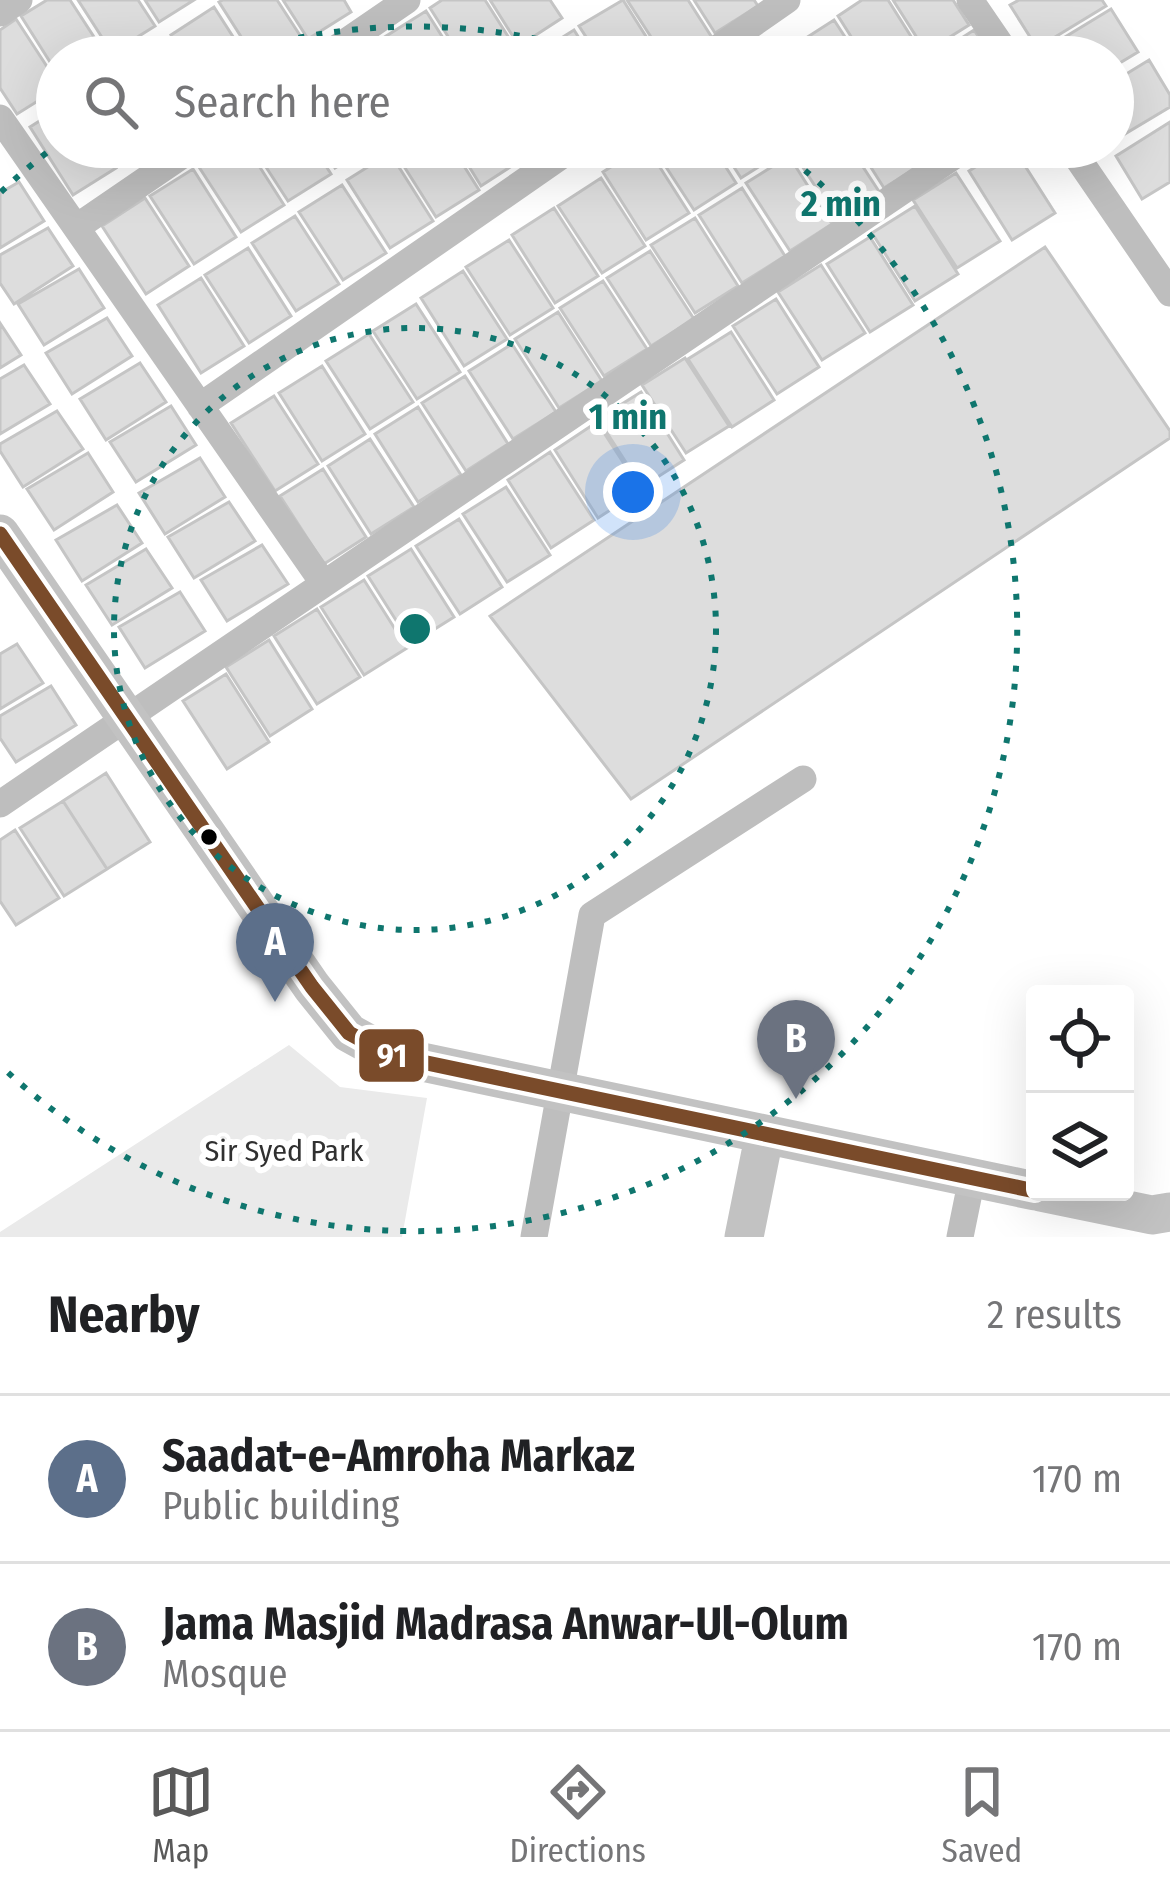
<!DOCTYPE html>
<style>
body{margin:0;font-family:"Fira Sans Condensed",sans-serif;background:#f2f2f2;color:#202124}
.controls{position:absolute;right:36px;bottom:36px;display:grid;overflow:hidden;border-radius:12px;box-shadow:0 12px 48px #0002}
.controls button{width:108px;height:108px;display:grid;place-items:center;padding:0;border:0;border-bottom:3px solid #e0e0e0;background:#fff;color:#202124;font:60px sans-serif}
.you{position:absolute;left:633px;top:492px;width:42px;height:42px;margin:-30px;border:9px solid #fff;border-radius:50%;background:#1a73e8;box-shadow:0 0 0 18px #1a73e833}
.badge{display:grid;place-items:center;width:78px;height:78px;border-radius:50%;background:#595959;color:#fff;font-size:39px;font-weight:700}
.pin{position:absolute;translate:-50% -99px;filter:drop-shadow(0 3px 6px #0008)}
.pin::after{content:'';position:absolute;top:63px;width:42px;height:36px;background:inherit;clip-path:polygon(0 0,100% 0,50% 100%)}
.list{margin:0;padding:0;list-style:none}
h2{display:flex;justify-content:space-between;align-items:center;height:156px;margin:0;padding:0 48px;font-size:51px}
h2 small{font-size:39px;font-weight:400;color:#757577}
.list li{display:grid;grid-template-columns:78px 1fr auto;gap:36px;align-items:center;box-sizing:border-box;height:168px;padding:0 48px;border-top:3px solid #e0e0e0}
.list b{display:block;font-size:45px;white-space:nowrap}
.list p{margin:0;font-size:39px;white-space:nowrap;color:#757577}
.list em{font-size:39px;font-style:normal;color:#757577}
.icon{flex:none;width:66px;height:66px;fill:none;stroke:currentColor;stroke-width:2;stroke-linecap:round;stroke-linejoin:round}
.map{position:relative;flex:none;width:1170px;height:1237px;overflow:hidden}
.search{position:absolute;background:#fff;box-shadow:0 12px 48px #0002;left:36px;right:36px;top:36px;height:132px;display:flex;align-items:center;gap:30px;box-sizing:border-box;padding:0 42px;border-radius:66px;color:#757577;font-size:45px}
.sheet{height:492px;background:#fff}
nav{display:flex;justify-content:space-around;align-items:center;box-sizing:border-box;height:168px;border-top:3px solid #e0e0e0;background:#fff;font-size:33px;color:#757577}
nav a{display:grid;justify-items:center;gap:6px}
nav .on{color:#595959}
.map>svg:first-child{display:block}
</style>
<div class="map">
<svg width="1170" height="1237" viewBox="0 0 1170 1237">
<rect width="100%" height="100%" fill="#fff"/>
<path fill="#eaeaea" d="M289 1045 340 1087 427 1098 402 1237H0V1232Z"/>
<path fill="#ddd" stroke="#c5c5c5" stroke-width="3" d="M47 0H70L107 57H57V73L21 16Z
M78 0H138L155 26 112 53Z
M145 0H194L159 22Z
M223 0H277L305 43 284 57H254L219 2Z
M283 0H344L351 12 308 39Z
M442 0H485L516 49 503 57H461L430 8Z
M490 0H550L562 18 519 46Z
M623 0 659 57H599L579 26Z
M627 0H688L711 36 679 57H664Z
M694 0H754L758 6 715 33Z
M862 0H888L924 57H864L838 16Z
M893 0H953L969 25 926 52Z
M1019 0H1102L1106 6 1037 48 1010 5Z
M214 7 246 57H186L171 35Z
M1111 9 1138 52 1113 67V57H1046L1042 51Z
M426 11 455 57H395L383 38Z
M16 19 57 82V89L17 114 0 88V30Z
M834 20 858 57H798L792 47Z
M574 30 591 57H531Z
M974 30 992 57H932Z
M167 38 179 57H137Z
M1149 60 1170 95V107L1113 141V82Z
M57 110V147H102L116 168 73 195 30 127Z
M1170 122V182L1142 199 1116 156Z
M109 147H150L121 166Z
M224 147H247L284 205 241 232 197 164Z
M253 147H314L331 174 288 201Z
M321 147H369L335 168Z
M395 147H452L479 190 436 217 393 149Z
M457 147H517L524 158 481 186Z
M642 147H647L689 213 646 240 603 172Z
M653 147H713L736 183 694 210Z
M721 147H781L784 151 741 178Z
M801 147H850L880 193 837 220 793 152Z
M858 147H918L927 161 884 188Z
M1007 147H1013L1055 213 1012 240 969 171Z
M390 153 433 221 390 248 347 180Z
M789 156 832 224 790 251 746 183Z
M193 169 236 237 194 264 150 196Z
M956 173 1000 241 957 268 913 200Z
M601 178 645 246 602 273 558 206Z
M19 182 44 221 0 248V193Z
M342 185 386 253 343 280 299 212Z
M742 188 785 256 742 283 699 215Z
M145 198 189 266 146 294 102 226Z
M915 206 958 274 915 301 872 233Z
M554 208 598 276 555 303 512 235Z
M295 216 339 284 296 311 252 243Z
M695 218 738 286 695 313 651 245Z
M48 228 73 266 14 304 0 283V255Z
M870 237 913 305 870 332 827 264Z
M509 240 553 308 510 335 466 267Z
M1045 247 1170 431V438L631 799 490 616Z
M248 248 291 316 249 343 205 275Z
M650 251 694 319 651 346 607 278Z
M821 265 865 333 822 360 778 292Z
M79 269 104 308 44 345 18 304Z
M463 271 507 339 464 366 421 298Z
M201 278 244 346 201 373 158 305Z
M603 281 647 349 604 376 560 308Z
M776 299 819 367 777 394 733 326Z
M416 304 460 372 417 399 373 331Z
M558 312 602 381 559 408 515 339Z
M107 318 132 356 72 394 46 353Z
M0 323 21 355 0 368Z
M731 332 774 400 732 427 688 359Z
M369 334 413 402 370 429 326 361Z
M512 344 556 412 513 439 469 371Z
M685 358 729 426 686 453 642 385Z
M140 363 166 402 106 440 80 399Z
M24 365 50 404 0 434V379Z
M322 366 365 434 322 461 279 393Z
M465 376 508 444 466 471 422 403Z
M641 392 684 460 642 487 598 419Z
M274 396 318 464 275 491 231 423Z
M171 406 196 445 136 482 110 442Z
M418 407 461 475 418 502 375 434Z
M57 411 83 449 23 487 0 451V444Z
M597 422 641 490 598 518 555 450Z
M370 439 414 507 371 534 328 466Z
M550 452 594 520 551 548 508 480Z
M88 453 113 492 54 530 27 489Z
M200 458 225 497 165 534 139 493Z
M323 469 366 537 324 564 280 496Z
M506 487 550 555 507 582 463 514Z
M229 502 255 541 194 578 168 537Z
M117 505 142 543 82 581 56 540Z
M459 519 502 587 460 614 416 546Z
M262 545 288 584 227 621 201 580Z
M146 549 172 588 112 625 86 585Z
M411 549 454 617 411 644 368 576Z
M364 580 407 648 364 675 321 607Z
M180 592 205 631 145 668 119 627Z
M317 609 360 677 317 704 274 636Z
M269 640 312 709 270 736 226 667Z
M17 644 43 683 0 709V654Z
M226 674 269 742 227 769 183 701Z
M51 686 76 725 16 762 0 738V716Z
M106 773 150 842 107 869 63 801Z
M63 801 107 869 64 896 20 828Z
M15 830 59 898 16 925 0 901V840Z"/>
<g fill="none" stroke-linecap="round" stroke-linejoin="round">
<path stroke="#bebebe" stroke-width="27" d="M970 0 1009 57
M0 13 19 0
M324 57 407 0
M705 57 787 0
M0 118 324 584
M1070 147 1170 293
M77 227 194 147
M200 406 574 147
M0 804 967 147
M534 1237 592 915 803 779
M960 1237 972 1178"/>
<path stroke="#c2c2c2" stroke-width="39" d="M0 534 312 987 349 1033 389 1055 1035 1191
M1040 1192 1152 1215 1170 1212
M744 1237 764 1137"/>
<defs>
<path id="bus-1" d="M0 534 312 987 349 1033 389 1055 1035 1191"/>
</defs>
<use href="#bus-1" stroke="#fff" stroke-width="24"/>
<use href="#bus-1" stroke="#7a4b2a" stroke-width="15"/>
</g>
<g fill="none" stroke="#0f766e" stroke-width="6" stroke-dasharray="6 12">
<circle cx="415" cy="629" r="301"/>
<path d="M1 192A602 602 0 0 1 57 145M229 56A602 602 0 0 1 601 56M777 148A602 602 0 1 1 1 1066"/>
</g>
<circle fill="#000" stroke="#fff" stroke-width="4.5" cx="209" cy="837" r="10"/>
<g text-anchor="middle" stroke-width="12" stroke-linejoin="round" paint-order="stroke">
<g font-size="30" fill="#303030" stroke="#fff">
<text x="284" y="1161">Sir Syed Park</text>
</g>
</g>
<circle cx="415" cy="629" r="18" fill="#0f766e" stroke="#fff" stroke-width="6"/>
<g font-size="36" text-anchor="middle" font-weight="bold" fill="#0f766e" stroke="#fff" stroke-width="12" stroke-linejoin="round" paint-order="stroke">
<text x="841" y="216">2 min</text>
<text x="628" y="429">1 min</text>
</g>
<rect stroke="#fff" stroke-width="4.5" x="357" y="1027" width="69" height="57" rx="12" fill="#7a4b2a"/>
<g font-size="33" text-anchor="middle" font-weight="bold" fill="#fff">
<text x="392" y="1067">91</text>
</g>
</svg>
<div class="controls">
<button><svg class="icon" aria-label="locate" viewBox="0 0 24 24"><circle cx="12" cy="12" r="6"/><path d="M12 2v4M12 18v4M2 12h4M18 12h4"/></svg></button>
<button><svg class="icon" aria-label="layers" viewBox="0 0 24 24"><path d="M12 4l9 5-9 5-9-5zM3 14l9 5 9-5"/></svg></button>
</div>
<div class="you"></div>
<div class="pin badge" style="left:275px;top:1002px;background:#5c6f8a">A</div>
<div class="pin badge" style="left:796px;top:1099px;background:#6b7280">B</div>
<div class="search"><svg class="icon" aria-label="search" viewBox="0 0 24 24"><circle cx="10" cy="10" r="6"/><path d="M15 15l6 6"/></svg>Search here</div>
</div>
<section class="sheet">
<h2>Nearby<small>2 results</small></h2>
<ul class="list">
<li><span class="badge" style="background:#5c6f8a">A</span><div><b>Saadat-e-Amroha Markaz</b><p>Public building</p></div><em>170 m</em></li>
<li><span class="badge" style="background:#6b7280">B</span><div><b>Jama Masjid Madrasa Anwar-Ul-Olum</b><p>Mosque</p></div><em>170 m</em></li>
</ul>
</section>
<nav>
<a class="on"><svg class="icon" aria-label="map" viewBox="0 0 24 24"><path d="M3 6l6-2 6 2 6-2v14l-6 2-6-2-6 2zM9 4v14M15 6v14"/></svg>Map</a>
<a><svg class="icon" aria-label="directions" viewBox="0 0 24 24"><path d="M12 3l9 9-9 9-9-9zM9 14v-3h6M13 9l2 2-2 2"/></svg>Directions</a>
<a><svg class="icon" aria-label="saved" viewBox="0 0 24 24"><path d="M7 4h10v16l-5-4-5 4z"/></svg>Saved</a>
</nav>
